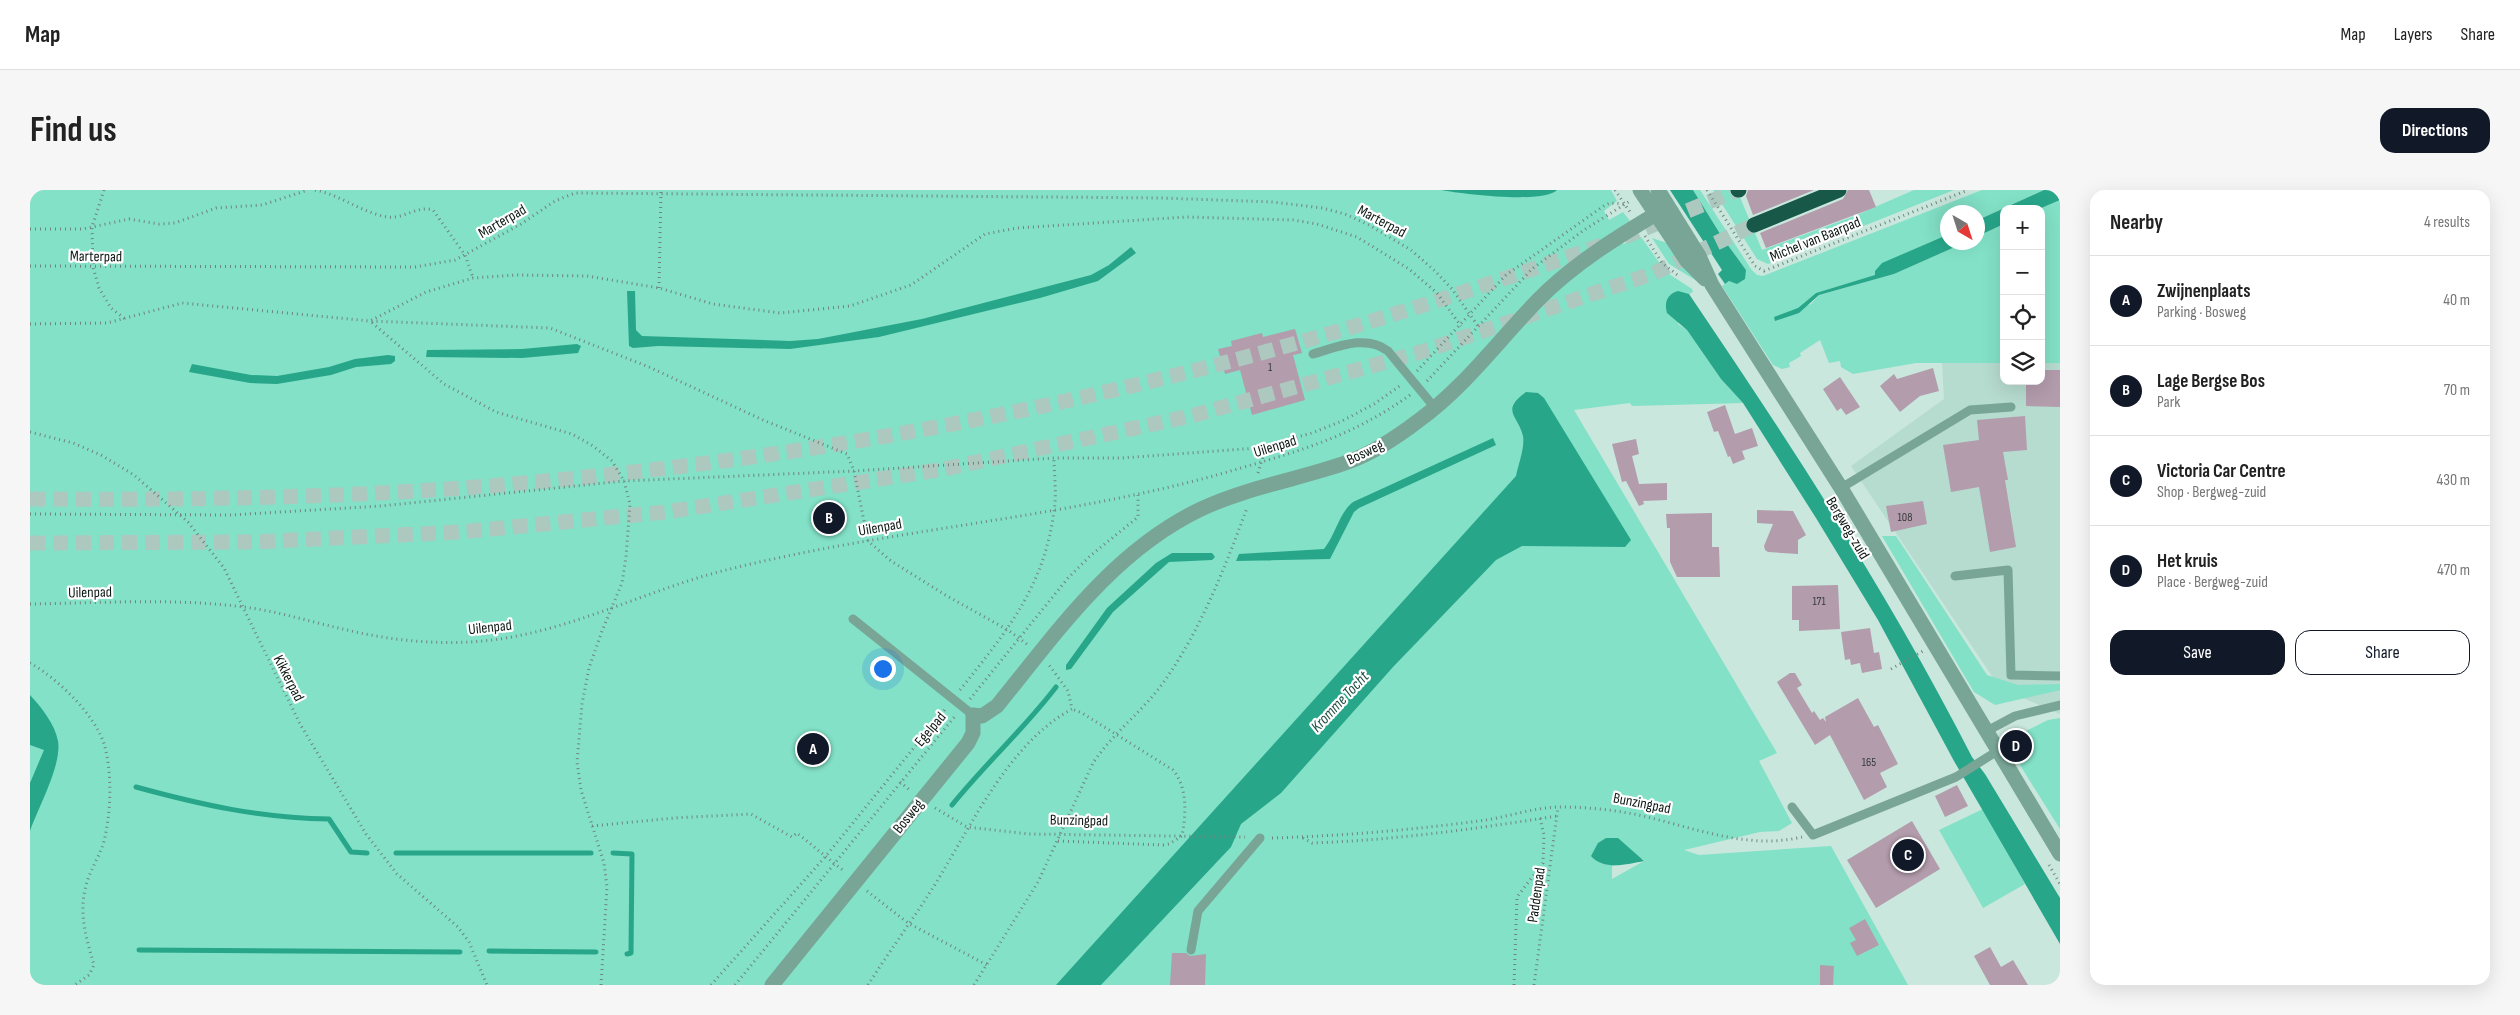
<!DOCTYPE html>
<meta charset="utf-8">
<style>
body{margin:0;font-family:"Sofia Sans Condensed",sans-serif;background:#f6f6f6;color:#222}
.controls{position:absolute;right:15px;top:15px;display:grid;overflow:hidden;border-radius:10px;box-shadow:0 5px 20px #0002}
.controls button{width:45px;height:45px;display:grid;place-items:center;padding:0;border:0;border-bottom:1px solid #e0e0e0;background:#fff;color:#222;font:25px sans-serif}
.compass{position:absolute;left:1910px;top:15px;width:45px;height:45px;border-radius:50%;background:#fff;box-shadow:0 5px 20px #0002;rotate:141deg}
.you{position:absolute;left:852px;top:478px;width:18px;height:18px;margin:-12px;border:4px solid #fff;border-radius:50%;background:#1a73e8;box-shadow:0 0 0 8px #1a73e833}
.badge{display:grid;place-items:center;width:32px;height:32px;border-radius:50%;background:#111827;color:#fff;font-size:16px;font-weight:700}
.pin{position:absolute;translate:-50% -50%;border:2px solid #fff;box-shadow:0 1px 5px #0006}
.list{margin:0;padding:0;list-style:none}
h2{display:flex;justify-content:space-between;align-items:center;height:65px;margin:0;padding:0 20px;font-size:21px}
h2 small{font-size:16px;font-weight:400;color:#767676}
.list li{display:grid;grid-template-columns:32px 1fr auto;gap:15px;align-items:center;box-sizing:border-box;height:90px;padding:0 20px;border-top:1px solid #e0e0e0}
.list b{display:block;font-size:19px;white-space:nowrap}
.list p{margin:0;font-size:16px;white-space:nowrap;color:#767676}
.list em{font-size:16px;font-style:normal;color:#767676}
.actions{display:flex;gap:10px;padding:15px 20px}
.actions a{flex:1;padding:11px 0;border:1px solid #111827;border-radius:15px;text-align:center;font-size:18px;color:#111827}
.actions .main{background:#111827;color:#fff}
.icon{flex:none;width:28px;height:28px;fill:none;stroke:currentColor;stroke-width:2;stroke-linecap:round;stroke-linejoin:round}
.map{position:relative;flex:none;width:2030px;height:795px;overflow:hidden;border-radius:15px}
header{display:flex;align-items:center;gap:30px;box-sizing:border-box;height:70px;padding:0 25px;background:#fff;border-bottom:1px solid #e0e0e0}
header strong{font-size:24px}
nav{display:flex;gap:28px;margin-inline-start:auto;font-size:18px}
.intro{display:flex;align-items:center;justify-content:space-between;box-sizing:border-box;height:120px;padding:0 30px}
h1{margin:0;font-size:35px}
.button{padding:12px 22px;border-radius:15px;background:#111827;color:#fff;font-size:18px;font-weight:700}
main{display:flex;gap:30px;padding:0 30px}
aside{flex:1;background:#fff;border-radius:15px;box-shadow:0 5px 20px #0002}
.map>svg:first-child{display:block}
</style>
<header>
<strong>Map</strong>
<nav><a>Map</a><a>Layers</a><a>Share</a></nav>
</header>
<div class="intro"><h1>Find us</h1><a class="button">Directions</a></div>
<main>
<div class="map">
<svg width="2030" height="795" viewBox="0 0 2030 795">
<rect width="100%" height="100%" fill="#c9e7dd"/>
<path fill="#b6dbcf" d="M1912 173H1974V191H2011V173H2030V524L1970 498 1821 276 1914 209Z"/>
<path fill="#82e1c6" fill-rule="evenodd" d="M0 0H1581L1587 11 1574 21 1579 30 1593 22 1600 31 1586 41 1593 54 1611 47 1636 82 1662 99 1663 102 1659 104 1648 134 1657 140 1691 189 1713 213 1602 216 1600 213 1544 220 1747 563 1729 571 1762 633 1749 641 1730 642 1654 660 1669 665 1801 656 1878 795H0ZM1613 669 1614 671 1582 689V676Z
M1663 0H1670L1721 79 1727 85 1733 86 1952 0H2014L1948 30V22H1918L1917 45 1846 85 1786 103 1768 118 1781 114 1789 105 1864 84 1934 53 1948 52V46L1974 34V173H1886L1823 184 1811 177 1810 171 1799 173 1790 150 1770 163 1771 166 1759 173 1760 177 1752 179 1743 175 1692 96 1716 80 1692 47Z
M1683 0H1707L1732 60 1822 27 1884 0H1924L1738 74 1727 69Z
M2030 10V173H2011V19H2009Z
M1622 48 1637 53 1670 93 1639 74Z
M1852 346H1866L1957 485 1988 495 2030 494V500L1965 515 1944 502Z
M2030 528V639L1990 575 1996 561 1986 546 2018 530Z
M1953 619 1995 694 1953 718 1909 640Z"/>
<path fill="#28a68a" d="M1411 0H1527C1514 14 1432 4 1411 0Z
M1640 0H1663L1692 47 1716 80 1715 89 1707 94 1699 91 1695 94 1688 84 1692 80Z
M2014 0H2030V10L2009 19H1974V34L1948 46V30Z
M1917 45 1918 52 1934 53 1864 84 1789 105 1769 123 1745 131 1744 127 1768 118 1786 103 1845 85V81L1852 73Z
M1101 57 1106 63 1068 91 1010 108 849 147 760 159 628 156 603 158 599 156 597 101H605L606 140 612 146 760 151 788 149 892 129 1061 85 1079 75Z
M1648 101 1659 104C1760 253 1860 406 1942 567L1955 584 2030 708V754L1924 571 1848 430 1786 328 1713 213 1691 189 1657 140 1637 123C1634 113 1637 104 1648 101Z
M547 154 551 156 548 163 492 168 396 167 397 160 492 159Z
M358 165 365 166V171L361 174 326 177 301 185 247 194 220 193 159 182 162 174 221 185 247 186 299 177 325 169Z
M1496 202 1508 203 1514 208 1601 350 1595 357 1492 356 1466 370 1363 477 1251 603 1211 634 1201 657 1071 795H1026L1486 286C1488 275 1495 258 1493 246 1488 225 1470 221 1496 202Z
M1463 248 1466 255 1329 318 1324 322 1300 369 1206 371 1209 364 1294 359C1306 344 1309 323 1323 312Z
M1142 363H1182L1185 367 1182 370 1139 372 1083 422 1041 479 1036 480V475L1077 418 1126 373Z
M0 505C11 517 25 534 28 551 32 575 8 618 0 641V593L14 560 0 555Z
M1576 648H1588L1614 671C1598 674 1574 681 1561 666L1568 653Z"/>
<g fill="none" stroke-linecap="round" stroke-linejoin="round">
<path stroke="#28a68a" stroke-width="5" d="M106 597C172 615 230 628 299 629L321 662 337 663
M922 615C955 574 994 539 1026 497
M366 663H561
M583 663 602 664 601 763 597 764
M109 760 430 762
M459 761 566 762"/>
</g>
<path fill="#b39cac" d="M1718 0H1784L1723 25 1716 6Z
M1818 0H1839L1846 17 1736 58 1730 43 1813 9Z
M1265 139 1272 163 1263 165 1275 210 1222 225 1210 180 1195 184 1188 159 1202 156 1201 151 1232 143 1233 147Z
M1903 178 1909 201 1890 206 1870 222 1850 196 1864 184 1867 189Z
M2011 180H2030V217L1996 216V191H2011Z
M1810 187 1830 217 1816 225 1811 218 1807 221 1793 199Z
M1695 215 1705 244 1722 238 1728 256 1712 261 1715 269 1703 274 1700 266 1698 267 1688 241 1684 242 1677 222Z
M1995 226 1997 260 1973 262 1978 290H1975L1986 357 1960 362 1949 297 1921 302 1913 255 1949 250 1947 230Z
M1606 249 1609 264 1602 266 1609 294 1637 293V310L1613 311 1614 314 1609 316 1596 291 1592 292 1582 254Z
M1893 311 1897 334 1861 342 1856 316Z
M1727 320 1763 321 1776 345 1768 350V364L1738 362 1735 360 1734 356 1743 334 1727 333Z
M1682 323V357H1689L1690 387H1647L1640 372V338H1637L1636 324Z
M1808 395 1810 439 1769 441V430H1762V396Z
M1840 438 1844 463 1849 462 1852 479 1832 483 1830 473 1821 475 1820 469 1815 470 1811 442Z
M1760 483H1765L1772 495 1767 498 1782 523 1784 521 1790 530 1793 528 1796 532 1795 527 1828 508 1844 537 1848 535 1868 574 1850 583 1857 597 1834 610 1800 545 1785 555 1747 492Z
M1927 595 1938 616 1915 627 1905 606Z
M1882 631 1910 679 1846 718 1817 670Z
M1835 729 1849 755 1827 766 1820 753 1826 750 1819 738Z
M1960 757 1971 777 1983 770 1998 795H1960L1944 766Z
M1142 763H1156L1160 766 1176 764 1175 795H1140Z
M1790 775 1804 776 1803 795H1790Z"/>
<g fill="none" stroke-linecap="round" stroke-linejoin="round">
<path stroke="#adc8bf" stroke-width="15" stroke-dasharray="15 8" stroke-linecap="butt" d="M1594 47 1708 0
M0 309C161 310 322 308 483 294 701 275 920 241 1134 188 1282 152 1428 106 1572 55
M0 353 223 352 430 342 636 322 914 279 1161 226 1388 163 1624 83 1724 35"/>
<path stroke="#70857e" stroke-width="3" stroke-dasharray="1 4" stroke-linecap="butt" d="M74 0 62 37 63 77 69 98 81 118 95 129
M285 0C311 5 332 23 358 27 374 29 388 15 403 20L435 65 443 88
M1585 0 1600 22
M1677 0 1725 76 1734 81 1938 0
M0 39H53L99 29 129 34 145 33 186 18 232 15 278 0
M1615 46 1632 73 1650 87
M0 76 385 77 425 70 491 34 525 11 545 3 1132 8 1243 12 1292 18 1315 24 1339 35 1381 60 1405 81 1422 99 1448 136
M629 98 631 0
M0 134 77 133 152 113 340 131 520 138 619 177 733 230 817 264 824 281 838 351 861 371 917 406 978 440 998 455
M1387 181 1476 85 1575 15 1580 13 1594 14
M1397 191 1502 79 1554 40 1600 11
M0 242 43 253 71 265 104 285 158 332 194 378 270 534 336 644 367 684 428 737 439 752 457 795
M1228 283 1236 256
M0 324 201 325 351 316 594 291 824 281 1024 268H1092L1227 258 1282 243 1312 231 1344 214 1371 195
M0 414C71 413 144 408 214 417 252 422 288 434 326 442 367 451 411 455 453 451 539 443 617 399 700 379 869 337 1044 328 1211 278 1276 259 1324 245 1380 205
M0 473C28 489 66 525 75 557 82 586 81 618 75 647 71 666 58 682 55 700 49 725 57 751 64 775L59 785 45 795
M1861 479 1893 461
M930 500C976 442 1014 398 1024 321 1027 304 1024 285 1024 268
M940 509 1038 388 1060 366 1108 327V305
M870 592 881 601
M905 618 937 637 999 644 1215 647
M562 636 644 628 721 624 762 647 767 643 815 682
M1242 648C1311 646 1380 640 1449 631 1475 628 1504 617 1530 617 1558 617 1586 620 1613 626 1665 638 1718 660 1772 647
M1273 648 1282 653C1366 650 1444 639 1527 626
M1028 651 1133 655 1139 654 1152 646C1156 624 1158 598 1143 580L1052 523 1042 519
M2019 675 2030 694
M837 701 878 733 957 775
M571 795 577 697 574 673 551 600 547 572 552 514 559 478 572 441 592 393 596 367 600 314 594 291 582 271 563 256 542 244 466 222 414 194 340 131 396 102 443 88 486 85 557 86 629 98 683 114 750 123 820 116 881 95 955 44 987 38 1156 27 1263 30 1287 34 1327 47 1379 79 1407 103 1431 136
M681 795 796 666 917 517
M705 795 926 525
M838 795C857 765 878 736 897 707 937 646 975 555 1042 519L1038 501 1019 475
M944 795 1008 692 1063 573C1083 543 1112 522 1133 493 1171 440 1195 377 1217 318
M1484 795 1487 707 1513 673 1514 645 1510 628
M1504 795 1528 617"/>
<path stroke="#79a597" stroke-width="9" d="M1283 164C1307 157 1336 144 1358 161L1405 218
M1811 298 1940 220 1981 217
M1925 386 1978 380 1981 485 2030 486
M823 429 943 525
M1957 541 1985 526 2030 515
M1762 617 1783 645 1926 587 1969 560
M1161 760 1168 721 1230 648"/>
<path stroke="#79a597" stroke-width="15" d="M742 795 938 553 943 543V525L952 526 967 516C1027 442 1083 361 1171 319 1218 297 1270 289 1318 272 1343 263 1367 247 1388 231 1435 197 1468 151 1508 110 1544 73 1592 44 1636 18"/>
<path stroke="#79a597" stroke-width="15" d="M1610 0 1657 71 1675 89
M1628 0 1669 66 1682 95 1811 298 2030 664"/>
<path stroke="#185849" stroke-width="15" d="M1708 0H1709
M1724 35 1809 0"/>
</g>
<g text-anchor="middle" stroke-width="4.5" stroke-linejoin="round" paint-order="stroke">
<g font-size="12" fill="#36393a">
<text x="1240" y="181">1</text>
<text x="1875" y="331">108</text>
<text x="1789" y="415">171</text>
<text x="1839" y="576">165</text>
</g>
<g font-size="15" fill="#0d1814" stroke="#fff">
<text transform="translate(472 31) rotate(-30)" y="5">Marterpad</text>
<text transform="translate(1352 31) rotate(28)" y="5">Marterpad</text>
<text transform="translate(1785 49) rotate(-22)" y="5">Michel van Baarpad</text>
<text transform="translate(66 66) rotate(1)" y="5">Marterpad</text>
<text transform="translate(1245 256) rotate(-17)" y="5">Uilenpad</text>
<text transform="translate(1335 262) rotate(-26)" y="5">Bosweg</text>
<text transform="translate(850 337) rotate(-10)" y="5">Uilenpad</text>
<text transform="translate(1818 338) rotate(59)" y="5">Bergweg-zuid</text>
<text transform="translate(60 402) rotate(-1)" y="5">Uilenpad</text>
<text transform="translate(460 437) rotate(-6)" y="5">Uilenpad</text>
<text transform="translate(259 488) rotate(63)" y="5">Kikkerpad</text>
<text transform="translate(900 539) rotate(-50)" y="5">Egelpad</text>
<text transform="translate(1612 613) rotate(11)" y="5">Bunzingpad</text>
<text transform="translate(878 626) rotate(-51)" y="5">Bosweg</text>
<text transform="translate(1049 630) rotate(1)" y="5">Bunzingpad</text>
<text transform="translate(1506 705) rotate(-82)" y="5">Paddenpad</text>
</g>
<g font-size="16" font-style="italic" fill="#1e4f42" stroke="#fff">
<text transform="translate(1309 511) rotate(-47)" y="6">Kromme Tocht</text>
</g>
</g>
</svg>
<div class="controls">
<button>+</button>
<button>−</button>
<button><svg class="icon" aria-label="locate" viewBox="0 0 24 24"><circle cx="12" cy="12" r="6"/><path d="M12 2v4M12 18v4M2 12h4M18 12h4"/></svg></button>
<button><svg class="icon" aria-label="layers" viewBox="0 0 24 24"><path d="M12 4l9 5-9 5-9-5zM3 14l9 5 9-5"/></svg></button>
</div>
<svg class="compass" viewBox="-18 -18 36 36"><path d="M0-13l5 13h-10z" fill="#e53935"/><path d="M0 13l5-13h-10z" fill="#767676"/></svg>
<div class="you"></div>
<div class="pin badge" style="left:783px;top:559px">A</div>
<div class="pin badge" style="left:799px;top:328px">B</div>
<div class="pin badge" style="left:1878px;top:665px">C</div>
<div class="pin badge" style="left:1986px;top:556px">D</div>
</div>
<aside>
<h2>Nearby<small>4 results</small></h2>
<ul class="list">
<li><span class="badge">A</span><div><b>Zwijnenplaats</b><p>Parking · Bosweg</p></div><em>40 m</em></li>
<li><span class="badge">B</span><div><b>Lage Bergse Bos</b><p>Park</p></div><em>70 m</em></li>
<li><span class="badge">C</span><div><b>Victoria Car Centre</b><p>Shop · Bergweg-zuid</p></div><em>430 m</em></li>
<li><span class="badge">D</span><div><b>Het kruis</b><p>Place · Bergweg-zuid</p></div><em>470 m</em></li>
</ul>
<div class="actions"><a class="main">Save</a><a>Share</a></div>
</aside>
</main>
